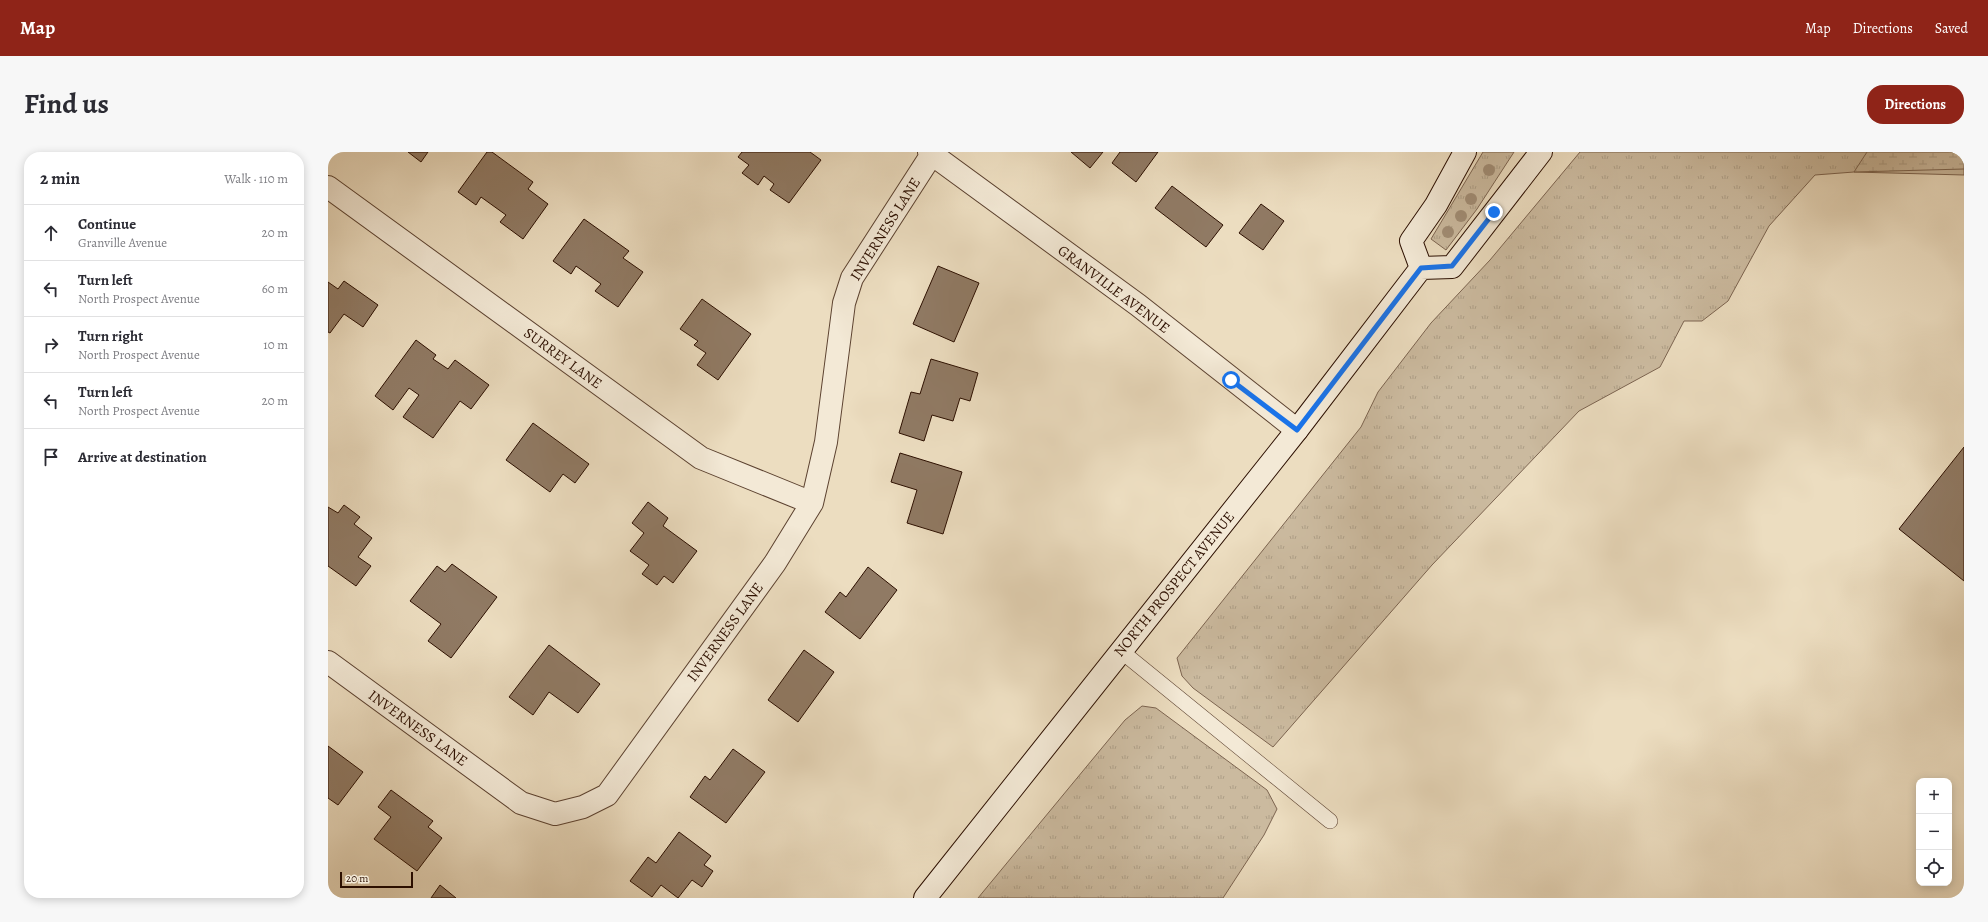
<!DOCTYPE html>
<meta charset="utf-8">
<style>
body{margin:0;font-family:Alegreya,serif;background:#f7f7f7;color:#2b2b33}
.controls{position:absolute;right:12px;bottom:12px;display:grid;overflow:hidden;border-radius:8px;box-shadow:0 2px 10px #0003}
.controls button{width:36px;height:36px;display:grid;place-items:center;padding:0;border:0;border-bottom:1px solid #e1e1e2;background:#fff;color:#2b2b33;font:20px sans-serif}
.scale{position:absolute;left:12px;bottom:10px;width:73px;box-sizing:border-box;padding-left:4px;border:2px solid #2c0f00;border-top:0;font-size:11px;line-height:14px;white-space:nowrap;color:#2c0f00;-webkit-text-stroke:3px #f3e9d6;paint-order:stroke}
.stop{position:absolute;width:12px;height:12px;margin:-9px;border:3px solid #1a73e8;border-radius:50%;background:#fff}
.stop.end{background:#1a73e8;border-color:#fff;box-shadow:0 1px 4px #0008}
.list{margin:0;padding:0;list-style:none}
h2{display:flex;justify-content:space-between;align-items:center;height:52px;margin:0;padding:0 16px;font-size:17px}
h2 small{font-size:13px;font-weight:400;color:#7c7c81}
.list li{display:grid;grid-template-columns:26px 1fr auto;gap:12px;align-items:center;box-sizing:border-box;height:56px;padding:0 16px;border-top:1px solid #e1e1e2}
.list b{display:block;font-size:15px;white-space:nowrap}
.list p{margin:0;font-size:13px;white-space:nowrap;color:#7c7c81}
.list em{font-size:13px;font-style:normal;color:#7c7c81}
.icon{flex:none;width:22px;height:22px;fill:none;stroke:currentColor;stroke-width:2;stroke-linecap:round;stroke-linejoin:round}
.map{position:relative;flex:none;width:1636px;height:746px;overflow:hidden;border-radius:16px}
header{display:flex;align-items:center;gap:24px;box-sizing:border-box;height:56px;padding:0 20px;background:#8f2418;color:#fff}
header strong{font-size:19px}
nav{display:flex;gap:22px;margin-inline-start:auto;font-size:14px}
.intro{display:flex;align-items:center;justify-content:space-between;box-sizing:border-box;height:96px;padding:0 24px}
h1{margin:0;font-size:28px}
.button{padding:10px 18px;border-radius:16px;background:#8f2418;color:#fff;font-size:14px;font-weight:700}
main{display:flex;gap:24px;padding:0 24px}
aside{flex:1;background:#fff;border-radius:16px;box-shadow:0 2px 10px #0003}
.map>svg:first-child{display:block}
</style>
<header>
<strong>Map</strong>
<nav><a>Map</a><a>Directions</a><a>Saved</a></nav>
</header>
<div class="intro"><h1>Find us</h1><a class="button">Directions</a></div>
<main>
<aside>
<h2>2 min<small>Walk · 110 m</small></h2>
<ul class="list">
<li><svg class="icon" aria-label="ahead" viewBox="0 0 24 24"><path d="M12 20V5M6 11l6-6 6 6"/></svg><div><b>Continue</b><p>Granville Avenue</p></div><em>20 m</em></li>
<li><svg class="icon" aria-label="left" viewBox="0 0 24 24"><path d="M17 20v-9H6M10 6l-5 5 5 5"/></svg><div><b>Turn left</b><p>North Prospect Avenue</p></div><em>60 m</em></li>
<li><svg class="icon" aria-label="right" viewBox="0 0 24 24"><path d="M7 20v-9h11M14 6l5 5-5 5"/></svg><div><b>Turn right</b><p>North Prospect Avenue</p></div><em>10 m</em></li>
<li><svg class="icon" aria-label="left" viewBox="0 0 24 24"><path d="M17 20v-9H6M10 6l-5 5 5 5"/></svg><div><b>Turn left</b><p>North Prospect Avenue</p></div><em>20 m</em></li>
<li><svg class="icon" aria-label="arrive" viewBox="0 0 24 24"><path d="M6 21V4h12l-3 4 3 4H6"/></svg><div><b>Arrive at destination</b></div></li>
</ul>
</aside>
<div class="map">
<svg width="1636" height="746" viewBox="0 0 1636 746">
<defs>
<pattern id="grass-tufts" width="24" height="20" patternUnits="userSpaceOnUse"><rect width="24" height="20" fill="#cbba9f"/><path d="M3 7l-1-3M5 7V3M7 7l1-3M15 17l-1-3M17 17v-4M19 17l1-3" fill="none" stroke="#ae9f87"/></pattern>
<pattern id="wetland-marsh" width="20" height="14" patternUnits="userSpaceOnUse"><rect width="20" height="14" fill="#cbba9f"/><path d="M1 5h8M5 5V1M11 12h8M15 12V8" fill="none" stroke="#ae9f87"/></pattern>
</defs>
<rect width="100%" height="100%" fill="#ecddc0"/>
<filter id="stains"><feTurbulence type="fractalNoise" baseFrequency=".005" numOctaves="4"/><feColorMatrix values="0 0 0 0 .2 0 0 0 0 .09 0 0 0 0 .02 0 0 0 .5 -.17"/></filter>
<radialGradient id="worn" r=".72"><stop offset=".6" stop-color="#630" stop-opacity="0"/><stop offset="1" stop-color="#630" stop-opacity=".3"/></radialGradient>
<path fill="url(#grass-tufts)" stroke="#7c6450" d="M1155 0H1186L1149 57 1118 98 1103 87Z
M1252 0H1636V23L1526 20 1487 23 1441 74 1400 149 1374 169H1356L1332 215 1251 259 1104 413 945 595 865 536 854 524 849 506 1033 275 1050 240 1103 171 1162 108Z
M814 554 828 556 939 638 949 657 936 683 895 746H650L797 568Z"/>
<path fill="url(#wetland-marsh)" stroke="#7c6450" d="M1539 0H1636V17L1526 20Z"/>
<path fill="#907a64" stroke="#2c0f00" d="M80 0H100L93 10Z
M159 0H164L205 30 200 37 220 52 195 87 172 70 178 63 153 45 148 53 130 40Z
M414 0H482L493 8 461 51 442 38 446 32 436 24 430 33 414 21 421 13 410 5Z
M743 0H775L762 16Z
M792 0H830L808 30 784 11Z
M844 34 895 73 878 95 827 56Z
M933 52 956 69 935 98 911 81Z
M256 67 301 99 295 106 315 120 290 155 267 139 273 132 248 114 243 122 225 109Z
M610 114 651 131 626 190 585 172Z
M16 129 50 153 35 175 16 162 2 181 0 180V130L10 137Z
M374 147 423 182 390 228 369 213 378 201 366 193 370 189 352 177Z
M88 188 108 203 105 207 120 217 127 208 161 233 143 257 132 249 105 286 75 265 91 243 81 236 65 258 47 244Z
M603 207 650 221 642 249 632 246 625 269 604 263 596 289 571 281 583 240 592 242Z
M205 271 261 312 247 331 235 322 222 340 178 308Z
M1636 295V429L1571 377Z
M572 301 634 320 615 382 579 371 589 338 563 330Z
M320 350 340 366 335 374 369 399 345 431 336 424 329 433 314 422 321 413 302 399 316 381 304 371Z
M16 353 32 365 26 372 44 386 30 405 43 414 28 434 0 414V355L10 361Z
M124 412 169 445 123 506 100 489 113 472 82 449 109 414 117 420Z
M540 415 569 438 532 487 497 460 512 440 518 445Z
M221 493 272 532 250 561 221 540 205 563 181 545Z
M476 498 506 520 470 570 440 548Z
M0 594 35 620 10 653 0 646Z
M405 597 437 620 398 671 362 645 377 624 382 628Z
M63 638 105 669 100 675 114 686 89 719 46 687 63 665 50 655Z
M351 680 383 704 376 713 385 719 374 735 364 728 350 746 333 733 324 745 302 729 320 705 328 711Z
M112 733 128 746H103Z"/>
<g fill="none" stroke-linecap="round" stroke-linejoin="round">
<defs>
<path id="lane" d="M793 499 1002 669"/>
<path id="street" d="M601 0 810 153 969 278
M0 35 373 306 484 351
M0 510 193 651 227 662 255 655 279 643 447 411 484 351 498 290 516 151 524 126 604 2"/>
<path id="secondary" d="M1093 116 1083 89 1108 53 1137 0
M597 746 969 278 1093 116 1124 115 1213 0"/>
</defs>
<use href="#lane" stroke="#5c4230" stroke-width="16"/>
<use href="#street" stroke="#5c4230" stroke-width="24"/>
<use href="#secondary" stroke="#2c0f00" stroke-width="24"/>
<use href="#lane" stroke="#f3e9d6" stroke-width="15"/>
<use href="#street" stroke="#f3e9d6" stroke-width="22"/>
<use href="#secondary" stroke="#f3e9d6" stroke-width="22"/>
</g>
<g fill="#a18d75">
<circle cx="1161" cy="18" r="6"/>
<circle cx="1143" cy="47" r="6"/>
<circle cx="1133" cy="64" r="6"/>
<circle cx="1120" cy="80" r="6"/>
</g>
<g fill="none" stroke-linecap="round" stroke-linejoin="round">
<path stroke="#1a73e8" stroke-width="5" d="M903 228 969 278 1093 116 1124 114 1166 60"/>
</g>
<g text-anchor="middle" stroke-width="4" stroke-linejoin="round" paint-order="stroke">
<g font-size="15" fill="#2c0f00" stroke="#f3e9d6">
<text transform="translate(557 77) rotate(-58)" y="5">INVERNESS LANE</text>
<text transform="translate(786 137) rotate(37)" y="5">GRANVILLE AVENUE</text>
<text transform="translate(235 206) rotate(36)" y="5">SURREY LANE</text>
<text transform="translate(846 432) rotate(-51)" y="5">NORTH PROSPECT AVENUE</text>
<text transform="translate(397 480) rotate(-54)" y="5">INVERNESS LANE</text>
<text transform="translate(90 576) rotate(36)" y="5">INVERNESS LANE</text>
</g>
</g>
<rect width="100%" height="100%" filter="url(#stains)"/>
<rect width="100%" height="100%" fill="url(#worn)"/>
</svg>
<div class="controls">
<button>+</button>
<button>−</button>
<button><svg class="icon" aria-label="locate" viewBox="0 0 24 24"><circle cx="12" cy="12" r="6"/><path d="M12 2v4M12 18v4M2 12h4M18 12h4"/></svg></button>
</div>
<div class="scale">20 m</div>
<div class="stop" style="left:903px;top:228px"></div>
<div class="stop end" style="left:1166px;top:60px"></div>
</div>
</main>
